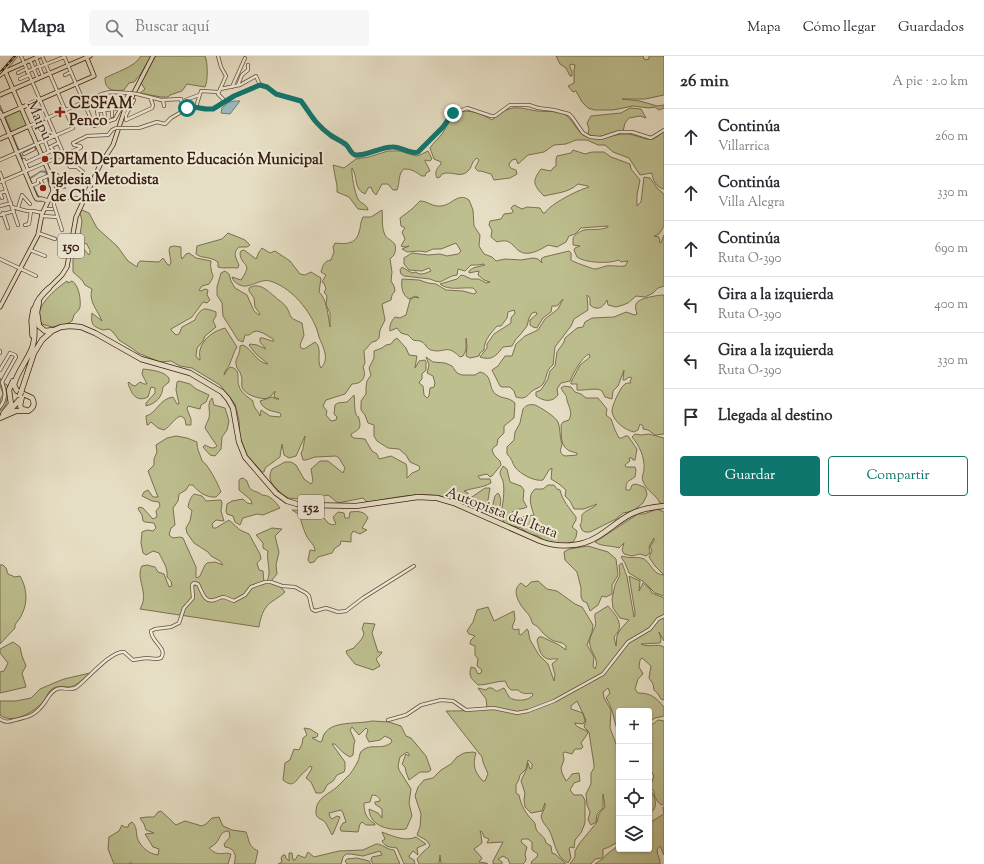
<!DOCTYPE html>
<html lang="es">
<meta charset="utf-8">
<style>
body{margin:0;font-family:"Sorts Mill Goudy",serif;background:#f7f7f7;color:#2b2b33}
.controls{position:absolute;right:12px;bottom:12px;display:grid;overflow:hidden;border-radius:4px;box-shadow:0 1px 3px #0004}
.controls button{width:36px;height:36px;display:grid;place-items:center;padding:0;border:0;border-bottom:1px solid #e1e1e2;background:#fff;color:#2b2b33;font:20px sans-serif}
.stop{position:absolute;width:12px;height:12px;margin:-9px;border:3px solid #0f766e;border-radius:50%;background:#fff}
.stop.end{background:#0f766e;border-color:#fff;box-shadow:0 1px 4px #0008}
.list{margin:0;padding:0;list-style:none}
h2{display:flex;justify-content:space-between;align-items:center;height:52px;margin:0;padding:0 16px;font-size:17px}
h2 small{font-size:13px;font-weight:400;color:#7c7c81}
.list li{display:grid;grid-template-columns:26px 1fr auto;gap:12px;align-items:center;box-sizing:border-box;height:56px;padding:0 16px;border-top:1px solid #e1e1e2}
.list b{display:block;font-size:15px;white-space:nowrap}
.list p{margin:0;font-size:13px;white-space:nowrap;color:#7c7c81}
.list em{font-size:13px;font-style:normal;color:#7c7c81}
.actions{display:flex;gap:8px;padding:12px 16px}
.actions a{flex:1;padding:9px 0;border:1px solid #0f766e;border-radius:4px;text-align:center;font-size:14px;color:#0f766e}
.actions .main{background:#0f766e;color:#fff}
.icon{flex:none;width:22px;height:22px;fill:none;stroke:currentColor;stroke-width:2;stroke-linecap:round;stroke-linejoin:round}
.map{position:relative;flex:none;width:664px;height:808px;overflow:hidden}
header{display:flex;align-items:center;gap:24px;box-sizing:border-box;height:56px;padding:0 20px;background:#fff;border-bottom:1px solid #e1e1e2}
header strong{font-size:19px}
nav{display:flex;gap:22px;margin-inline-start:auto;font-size:14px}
.search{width:280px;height:36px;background:#f7f7f7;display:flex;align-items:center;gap:10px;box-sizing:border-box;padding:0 14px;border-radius:4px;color:#7c7c81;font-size:15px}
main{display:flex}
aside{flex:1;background:#fff}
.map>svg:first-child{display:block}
</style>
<header>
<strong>Mapa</strong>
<div class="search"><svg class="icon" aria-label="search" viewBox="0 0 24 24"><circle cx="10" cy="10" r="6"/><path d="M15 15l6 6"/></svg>Buscar aquí</div>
<nav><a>Mapa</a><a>Cómo llegar</a><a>Guardados</a></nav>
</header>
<main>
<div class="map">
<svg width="664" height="808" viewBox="0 0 664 808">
<rect width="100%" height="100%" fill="#e6dec4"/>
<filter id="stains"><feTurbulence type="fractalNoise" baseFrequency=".005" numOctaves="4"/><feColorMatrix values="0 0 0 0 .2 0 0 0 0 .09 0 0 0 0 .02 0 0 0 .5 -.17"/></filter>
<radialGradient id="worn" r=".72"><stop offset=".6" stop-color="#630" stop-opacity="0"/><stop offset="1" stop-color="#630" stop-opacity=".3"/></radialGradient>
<path fill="#bdbf8f" stroke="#7c6f50" d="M141 0H151L140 19 134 26 129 27 124 34C113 35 105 35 105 22 116 16 135 11 141 0Z
M155 0H205C208 7 208 25 205 31L187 28 182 35 170 39 168 41H161L140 37 145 33 141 27Z
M556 0H643L644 3 646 4 649 3V0H664V39L645 43H622L640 45 657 50 664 49V52L659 54 655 51 649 52 633 50 613 54H594L588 52 582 46 576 35 573 36 568 30 574 27V14L575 9 571 8 570 9V12L572 15V20H570L566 12 560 8Z
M20 52 28 69 12 77 4 59Z
M513 52C522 51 529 54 537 55 545 56 561 54 567 60 573 65 579 78 585 80 600 87 613 77 627 78 635 78 643 84 651 83 656 83 660 78 664 76V133C657 132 652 123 652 117L640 119 629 102 613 96 605 89H598L587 84H576L566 88 554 89 544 96 528 99 518 108 516 103 512 104 509 108C510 113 511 112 516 114L517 118 510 122 494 124 491 118 481 115H478L475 112 479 104 477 102C476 103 474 104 473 106 471 110 471 112 468 115 460 123 452 114 442 118L440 121 437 122C434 117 437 112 441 108V106L434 103 430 92C433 87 438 83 442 78 446 72 449 65 454 60 464 50 482 58 492 64L505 54Z
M630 52 641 53 646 62 640 60 629 62 625 67 623 75C611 75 599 85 588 78L589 73 587 67 591 60 621 57Z
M573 94 585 98 592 96H604L611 101 630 108 631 113 640 124 637 139V150L641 146 644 121 650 122 658 133 664 138V170L659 178 654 180 659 181 660 187H661L664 179V230L658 232 653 237 645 241 636 240 628 247 623 249 616 251 608 249 607 244C603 252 597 255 590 249V242L587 239 588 254 574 263 571 270 555 291 553 309C545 315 548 320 543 328 540 332 536 332 532 335 527 340 525 344 516 341L514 335 510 331H502L500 330 492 314 498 310 505 300H512L516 288 525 280 538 274 545 263 558 253 563 243 557 250H552L551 256 543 262 537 272 533 271 530 269V264L537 258 536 256 532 257 529 262 527 270 520 279 516 283 512 290 503 291C496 300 492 305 480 301L487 292V288L494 278 511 267V262L515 257 514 254 508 256 507 262 501 270H497C491 277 484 284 484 294L480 297 479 300 470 302 466 300 467 290 466 282V294L463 300 460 301C446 287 445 298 431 294 426 292 426 288 422 286 420 284 415 285 413 284L408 279 401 277 397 272 390 275C389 271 391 265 395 261L400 262 406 259 410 244 414 241 419 242 416 240 409 243C402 239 401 230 402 223L419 224 428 227 436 228 446 234 463 235 474 238 476 237V235L473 232C463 231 448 235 440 228L457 223 461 219 465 220 471 223H479L486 227 490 226 484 224 478 219 479 215 469 217V215L473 212 485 209 484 208 478 209H471L465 215 458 213 457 219 452 220 440 226 435 225 430 223 404 220 401 218 400 214 402 211 412 217 416 216C420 220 426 217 431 215L429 212 422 215 409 214 404 208V202L412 197 428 199 440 198 447 200 458 198 461 195 456 187 441 193H433L426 196 419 195 407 196 402 193 409 190 404 191 401 190 405 183 402 176 405 172 401 170 400 162 412 153 420 145C428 145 432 151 441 150 452 149 458 136 469 144L473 154 474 170 480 179 479 190 484 198 492 201 496 205 505 203 521 204 533 202 538 203 542 207 541 203 544 201 569 195 571 197V204C573 206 591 212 594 213 598 213 602 211 606 210 612 209 619 211 625 210L628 205 621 206 619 204C608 208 586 207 577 201L574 194 575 192 580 190 573 189V182C583 168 595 177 608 171V170L581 172 575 178 569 180 566 186 557 191 548 189C540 194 528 201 519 195 515 192 513 188 509 186 505 184 501 185 497 186L491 181 492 174 489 169 490 165 501 163 504 158 512 157 513 155 511 152 514 149 522 153 527 151 540 152 543 157H545C550 148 578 134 589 131L588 130 578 128C568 137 556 137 544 140 533 129 532 125 541 113L551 115 553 112 556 110V103L557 100 571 97Z
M388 95H400L416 100 420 99 428 95 432 103 430 105 425 104V105L430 115 426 117 425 120H422C415 116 413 113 404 113 398 117 400 127 397 134H393L388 128H382L376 139 373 136 371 131 368 132 365 138C353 133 358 120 352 112 351 118 355 137 358 143 361 148 367 148 368 154L358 153 349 141 337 136V130L333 109 344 112 356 103 369 101Z
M82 154 89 157 97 172 117 190 128 205 137 211 138 207 140 205 159 206 163 202 168 209H170L171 206 169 194 170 191 174 190 181 191V200L182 203 186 198 189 197 196 202 211 205C211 208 210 210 211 212 212 222 216 217 209 228L202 230 199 234 201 235 205 233 208 234 207 239 210 244 207 247 203 246 192 261 171 273V274L176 279 179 278 182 271 195 264C196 260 201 252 206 253 209 253 213 255 216 256V260L213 265 216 271 205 280 203 285 197 292 196 300 198 303 200 304C200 301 199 297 200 294 203 282 214 275 225 272L237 291C233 297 233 301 230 307 229 312 225 313 224 319L227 314 230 311C242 313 236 323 239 330 241 337 248 341 253 345 253 352 258 354 260 360L261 354 270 360 280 361 281 359 280 357C272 355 263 354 260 345L272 341 276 343H279L274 341 275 335C271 341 267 344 260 342 253 341 244 337 242 331 241 327 243 323 241 319 240 314 236 313 236 308 235 302 240 300 240 290L243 289C252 293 257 307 268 308L256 298 249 289 250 288 257 289 266 293 260 286V282H263L272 285H274L273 283 263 277 257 275 253 276 249 279H245L243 286 238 284 223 260 222 247 217 239V231L221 217 225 215 229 218 231 225 235 232 247 239 254 255 259 259 260 258 255 251 254 242 249 235V232C259 226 267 234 274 240 278 244 284 247 287 252 289 255 289 258 291 261 294 264 298 265 302 267L304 279 300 289 301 292 304 293 315 286C323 292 316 305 321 312 330 303 323 291 319 281 318 277 317 273 315 269 307 251 290 231 270 225 259 222 248 235 238 228 235 226 233 225 232 221L241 224C254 205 241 212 240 197L241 195 244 194 256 203 259 196 262 192 270 197 275 195 290 205 300 218 305 219 311 216 321 222 319 236C327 243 328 260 330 271V257L326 249 327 240 324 236 326 233 324 227 322 226 326 219 321 216C323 209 324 205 331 204L334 196 333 191 335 187C344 188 356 189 359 176 361 171 360 166 363 161H371L382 154C383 162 381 170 385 179 387 185 400 184 394 199L390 203 392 216 391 225 394 230 395 235 392 239 391 244 382 248 385 264 380 274 379 282 376 285 372 286 364 295 365 307 363 311C367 320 363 328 352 328L345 338 326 344 323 350 327 355 326 359 331 365 336 364 337 361 334 358 335 349 338 347 347 346 354 339C355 343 354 354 356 358 358 364 358 357 359 363 362 373 358 374 351 378V380L354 382 365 383 372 395 377 398 379 403 391 400 406 408 407 412V422L412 417 417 415 420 413 419 410 410 406 406 399 399 393 388 392 377 385 374 380V369L368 367 365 359 361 354V345L366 338V331L367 325 371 319 369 312 374 302V295L382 292 386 289 391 288 394 284 397 282 406 292 409 299 417 300 415 312 419 305 425 304 426 306V314L422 318V323L420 325 419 327 423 330 424 339 427 342 429 340 430 332 434 331 435 327 433 320 427 317 429 309 426 301 433 306 445 307 452 310 457 317 462 319H475L480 316C494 319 487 333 497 339 503 343 509 341 515 347L514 362 504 370V377L498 383 497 389 494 391 492 394 494 399 500 405 501 409 492 420 490 421 487 418 478 420 480 423H490L491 427C482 432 472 432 464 435L468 437 467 441H472L485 432H490L487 450 490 453 492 452 495 440 498 437C502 442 501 449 498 455 484 464 464 446 449 442 423 435 397 441 371 446H367L363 442 338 447 328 439C321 441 294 444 288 442 282 439 278 434 274 430 269 424 269 420 272 413L285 406H291L296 409 304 423 311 428 313 425 311 413 320 405H328L343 417 345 412 339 402 336 400 315 401 306 404H303L301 397 303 393 305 380 296 400 289 402 284 399 282 388 280 401 265 412 264 416H262L247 399 240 381 239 364 235 348 220 329 192 312 180 310 171 305 160 306 138 297 133 293 119 284 113 276 109 273 103 274C92 270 91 269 92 257L102 265C98 254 88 246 92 233L85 229 82 224 73 216V204L77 191H82L89 199C92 195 88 192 87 188L79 186 82 165 80 157Z
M228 177 245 184 250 189 247 191H239C232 197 236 202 239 209L238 212C232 211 223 213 218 211V206C210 200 202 203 196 198L197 190 222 183Z
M67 225 68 227 72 225C79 229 81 244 80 251 79 255 76 256 74 259 73 261 73 263 72 265L67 268 52 271 42 268C30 253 57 232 67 225Z
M664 239V378L655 379 648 374 643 373V370L640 368 638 374 634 376C625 374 614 366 612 356 611 351 621 330 625 328 626 327 629 327 631 327L630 325 632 322 629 321 625 324H623L624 314 618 330 613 335 612 343 605 341C604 339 603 337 602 335 598 331 583 335 577 334V328H571V326L580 309 590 301 589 298C582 301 573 317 570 325L561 327 557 333 558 339C552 347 543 345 536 340V336L541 334 548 323 550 315 555 310 557 296 564 286 565 282 577 272 583 271 585 266 592 262 614 261 626 256 635 259 637 258C636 255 635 251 636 248 638 242 658 239 664 239Z
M143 313C151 314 164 315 169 322V326L163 331C162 341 157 347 146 350V347L155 337V332L151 331 148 341C136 347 131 337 128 327L129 326 132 329 135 330 140 326 144 328H147L142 318Z
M0 322 3 325 4 328H6L8 330C6 340 10 349 0 355V344L3 338 0 329Z
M179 325 190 328 196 333 209 339 206 346 201 349 200 353 188 350 187 353 191 363V369H186L185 363 181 360C174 362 171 370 164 374L158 372 151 366 148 369H147L146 360C156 358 159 343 173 341L177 348H179L176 334 177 326Z
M564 330 571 331 575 336 581 338 586 342H598L607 353 606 359 611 363 615 374 619 382H622L625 380H628L637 393 635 404H633L632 402H629L630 405 625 409 626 411H635L636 414 635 421C628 426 626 424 626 434H630L632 429 636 428 644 431 646 434 647 439 643 447 633 455 623 457 616 463 590 476H585L582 474 580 469C583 465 581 463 582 459 584 455 594 452 597 448L584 453H574L570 445 565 440 566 434 559 428 551 423 552 412 549 414 543 424C535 426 520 418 515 411 511 405 513 404 507 398V391L514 384 515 376 520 367 523 353C526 349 530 348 535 349 540 351 556 361 558 366 561 373 559 381 562 388 561 393 558 397 565 400L577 399V397C574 396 571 396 568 394 559 388 562 377 561 369L563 366 569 364C573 356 569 352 567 344 566 340 567 341 565 338 563 336 562 334 561 332Z
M212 342 214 349 225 352 229 365 227 374 222 381 221 393 215 400 210 399 203 391 205 389C209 391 213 394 217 390L205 372C206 368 208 365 209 362 211 354 206 349 212 342Z
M635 378 641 379 649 378 664 382V448L660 447C656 438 646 435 643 425 641 421 644 417 644 413 645 401 639 389 632 381Z
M176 380 187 382 197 386C197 395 200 397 202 405 208 408 218 428 221 436L216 441C207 442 198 436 193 429H189L186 434 179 438 178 445 173 452 175 469 171 472 169 479 173 482 180 481 183 482 196 511V521L197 522 200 520 205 509 207 507 215 506 223 509 220 505 211 500 208 496 194 487 187 477 186 472 190 465 192 455 188 451C189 446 190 442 194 438L202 440 206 445 221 444 222 447 221 455 224 465 216 464 212 468 213 472H216L229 464 240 474 249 478 260 498 261 503 257 507 259 514 263 515 264 526 267 525C272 516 266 505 268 495L263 492V487L256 479 272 472 282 473 275 480 279 496 276 509 277 518 271 525V527L281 531 285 536C280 541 270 546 267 550 262 556 260 564 259 571L140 553C150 537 135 523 142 510L147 509 155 511 158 516 164 518 169 531 172 530 171 525 167 521C168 511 163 506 159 497L153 495 146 499 143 497 141 487 142 476 147 474 153 475 156 472 154 467 145 466 143 465 142 459 138 453 139 451 143 452 153 463 157 461 156 455 160 450 159 446 152 445 142 440 144 436 148 434 153 441H158L148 415 154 409V403L157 396 156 389 167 382Z
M503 410 507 413 510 426 521 430 524 434 523 444 527 451C522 454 516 452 512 456L513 460 516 462 534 459C531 450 527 440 535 433H543L548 429H554L557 433 560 434C562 444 570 453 576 461V464L572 471 577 475 576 481 573 486 563 488 545 485 538 480 529 478 521 472 505 468 500 459C503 452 505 433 503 425 502 422 500 420 500 416Z
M243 422 247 425C248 427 248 429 249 431 252 436 258 435 262 439 270 439 276 446 280 452L263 459 257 458 243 462 240 469 235 466 233 460 227 458 226 455 227 448 232 445 243 443 247 447 252 448 251 444 239 434V425L240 423Z
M657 453 664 456V540L655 537 644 526 629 517 625 507 621 501 622 500C630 503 638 500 644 503 652 508 653 519 664 519L655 510 649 501 652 495 650 490 654 485V482L649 491 650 497 646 500 640 498 632 500 624 498 622 494 624 487 619 492C610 489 602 491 595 486L638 458H644Z
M292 454 316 455 325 463 328 467 332 469 336 468 333 461 338 456 344 457 345 462H349L350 456C357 455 365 455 368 462L362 472 367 474 360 478 353 475 351 479V486L341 485 340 489 335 492 332 497 318 501 314 506 310 507 308 504 310 494H311L315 495C315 489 310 486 307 481 305 477 300 464 300 459Z
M588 490 608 496 616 503 618 519 612 529V538L606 541 602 540 598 549 590 555 587 547 583 545 581 541V532L577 516 565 504 564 496 569 493Z
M622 507 627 521 634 561 635 559V556L629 520 640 525 639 535 643 527 650 533 652 537 664 542V585L659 576 661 583 660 587 641 588C649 592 657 587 664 591V644L661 643 658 638 654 634 653 628 649 622 651 610 642 602 640 604 639 611 643 618 638 623 635 633 638 637C652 637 656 642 664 651V660L655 662 649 666V655H619V686C617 682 618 678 617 673 613 662 613 652 606 642L610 637 608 632 603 636 604 642 611 654 610 672 616 688 619 692V786C613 788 609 792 603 793V800L602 802 595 803 591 808H570L575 801V795L579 788 597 766 599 758 605 751 603 738V752L597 758 596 766 591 769 588 764 590 756 587 749 586 738 591 728V717L594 712V709L589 676 584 671 586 664 577 645 571 650V653L583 657 585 665 583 668 575 667V668L578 671 587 675 588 677 581 687 583 691 581 693H575L572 698 565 696 563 697 564 704 561 712 562 717 566 725 570 721 572 718 579 717 580 725 574 727 570 734 574 739H582L585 744V767L581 777 575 784 574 792 571 791 569 792 571 802 568 807C555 801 555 785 549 774 545 768 543 768 541 760L545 751V747L542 755 531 757 525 751 524 744 525 737 521 725 527 712 528 707 530 713 532 712V708L528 704 526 713 520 719 519 723 516 729V737L519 739C521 750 526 758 534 766 536 768 535 772 537 775 541 779 545 781 546 787L551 790 552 797 555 798 566 808H531L532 805 537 801 538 798 532 794V786L528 783H522L521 786 527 791 525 798 526 803 525 806 523 808H510L508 803 503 800 498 803 502 806V808H493V805L503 786 487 787 489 783 484 781 482 776 480 775 481 779 482 787 474 793 482 802 479 806 486 807 488 808H441L440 799 439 808H419L417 803 423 796 429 791 430 789 426 784 417 779 420 771 421 758 415 740 418 731 424 724 433 722 441 714 451 708 457 701 464 697 473 696 476 697C472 709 475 717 483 725H485L488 718 483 706 482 701 446 655C460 655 473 655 487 651L486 643 478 632 486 634 488 632H492C499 637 496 635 504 632 506 635 507 638 509 641 515 646 529 645 533 639L532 637C526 638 522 638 518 634H511L508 631 505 625C496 625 488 629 478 629 472 623 468 621 471 611L475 612 478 618 481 617 482 614 477 610 478 603 475 599V590L470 588 471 584 475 580 469 578 467 575 473 566 477 554 488 551 494 565 514 555 515 563 512 572 515 574 519 573V578L521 579 527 573 528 574 530 584 539 599 548 608 554 625 555 619 552 608 558 603C554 602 551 604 548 603 539 600 539 591 537 584L539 581H542L559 589 566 594V590C562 585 557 587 552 584 546 581 542 576 538 571 537 570 535 569 533 568 531 565 531 562 529 559 522 552 509 535 521 527L526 531 531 526 538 525 547 533 557 535 575 548 582 551 584 554 593 569 592 576 587 589 594 601 593 610 595 613C600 604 591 597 590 589 588 584 593 575 595 571 597 566 594 563 595 558L608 550C614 557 623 566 618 576 617 578 615 579 614 581L616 590C617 587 616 583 617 580 619 574 625 568 629 564L620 562 613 552 612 543 615 529 620 519 619 509Z
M0 509H3L6 512 8 518 15 521 20 520C27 532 28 546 22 558 21 562 17 565 15 569V572L0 588Z
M364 567 375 568 372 577 378 596H382L381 598 376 603 380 610 373 614 355 608 347 598 346 595 354 592C357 587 363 584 364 577L362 573Z
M13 586 20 591 22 600 26 610 22 617 26 631 0 637V616L4 615 8 607 0 597V593Z
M90 617C85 621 77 630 70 631 64 631 58 629 52 633 48 636 46 642 43 646 33 656 14 669 0 659V645H16L31 642 40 633 54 627 64 623Z
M658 664 664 665V748L662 749C657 747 654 740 654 735L650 731 654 720 649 712V668H653Z
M372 665 389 666 401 670 406 680 411 682 426 700 431 714 428 716H420L409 724 406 716 405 711 402 708C404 705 404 701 406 698L409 700V698L407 696 400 701 398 710 399 714 411 733 409 747 412 760 406 773C390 775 370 771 369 753L378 757 382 762V753L375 748V746L380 745C380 741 376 739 372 739L370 746 364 747C364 757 366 762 375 768V769H366L362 766 360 768 358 776 341 775 340 772 343 767 346 766 343 757 341 754 329 757 330 761 332 763 337 760 340 761 333 778 332 779C331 777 326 767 325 766 321 762 315 763 316 755 316 742 329 738 337 731 340 728 343 725 346 722 351 718 355 711 358 705 360 701 359 696 363 694 371 687 382 695 392 686L391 683 385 680 380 684 369 686 366 680 368 674 366 672 359 679 352 671 350 674 355 685 354 688 353 699 350 701C344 698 339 693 335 688H332L345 706V713L344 716 337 719 333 725 327 729 324 735 321 737H316L311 726 306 722 311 714 312 711 310 710C308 713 304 716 301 719 295 726 293 732 283 724L285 707 290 704 294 693 299 694 302 688 303 682 307 679 304 672 310 673 318 678 317 681 312 682 320 686 322 685C325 663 355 669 372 665Z
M649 732C656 741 659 752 649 758Z
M664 750V799L660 790C653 795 661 801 660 808H595L604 802 606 799 619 789V793H649V767L664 758 663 752Z
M161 755 176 769 185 765 202 770 206 768 212 762 219 761 223 770 232 774 246 776C250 786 248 790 258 795L255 808H234C237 800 235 792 225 791L224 788 230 781 229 775C219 775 221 783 215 788 213 790 211 791 209 792 219 802 223 795 231 798L228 808H131V806L129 808H114L108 793 109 781 119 775 122 769 124 771H128L129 768 132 766C137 771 136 775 137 781 140 791 149 798 158 799L159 793 153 791 145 778 154 777 146 774 144 768 140 762 147 761H154L158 756Z
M382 776C392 780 406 786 416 781L426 788 417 792 418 799 413 795 409 800V801L414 804 415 808H404L397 792C391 791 386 792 382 785L385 783Z
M376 788C383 788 387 794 394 794L400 808H373L371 804 372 801 382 799 380 795 363 800 351 798H346L343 801 341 808H278L282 806 281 802 283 799H285L286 802 289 805V797H292L293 804H295L298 799 305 802 308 796 314 801 339 795 363 794Z
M357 802 369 805 371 808H347L345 805 347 803Z"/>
<path fill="#9ababe" stroke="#747c79" d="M235 45H240L230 58 221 57 222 52 229 46Z
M0 49 27 113 29 122 35 119 41 115H45L48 119 51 132H66L51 133 49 130 46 117 44 116H40L30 123 39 141 32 132 18 94 0 54Z"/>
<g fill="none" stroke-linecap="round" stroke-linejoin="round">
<defs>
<path id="minor" d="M21 0 68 108 70 111H77L83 116
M64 0 94 70 115 63 129 37
M218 0 221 11 226 20 218 38 225 45
M36 2 43 20
M30 4 38 23
M39 11 64 1
M5 15 6 12 16 0
M27 16 39 10
M18 17 26 13
M65 19 71 16
M20 23 29 19
M238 29 242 19 248 14V9
M232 31 245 2
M220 33 240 29 256 20 260 29
M137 38 161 44 181 43 183 55
M134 44 126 59V64L152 52 153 49 150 41
M163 44 164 50
M183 45 199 39
M196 51 201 35 218 36
M112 53V60
M104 54 105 62
M98 60 97 55 121 52
M29 70 102 38 110 36 129 37
M121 72H139L157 66 165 68 171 62 188 52 194 51 207 53H213L234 40 259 29 267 31 276 38 301 45 314 64 332 81 346 88 351 96 355 99C370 98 380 91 393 91 402 91 410 98 418 96L443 71 452 58 467 52 491 60H495L510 49H529L538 52 554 54 569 58 572 61 583 77 590 81 601 82 619 76H632L651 82 664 74
M45 85 49 96
M50 91 58 87
M51 91 56 102
M81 91 80 90 74 89 73 87 87 80 108 79 112 74 116 72
M24 98 34 93
M0 104 73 72 42 0
M24 104 28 114
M25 107 53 94
M0 117 18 169
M40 123 43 129
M0 126 80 92
M52 128 59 127
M31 130 38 127V124L50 119H57
M53 135 54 149 62 174
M0 137 6 135
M0 137 2 142
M53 140 60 142H77
M0 150 11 147
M12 151 27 155H33L43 157
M18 152 22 139 30 148
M45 153H52
M3 157 8 172
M0 159 14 155
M42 160 58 161
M25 169 29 168 31 155
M38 177 55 183
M30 194 45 200
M0 203 36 220
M0 295V297
M0 314 10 297 15 299 16 301 2 326C5 335 7 342 0 351
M0 663C5 667 9 666 15 664 29 661 36 659 45 646 48 642 50 637 55 634 62 629 71 637 78 630 88 622 112 594 124 596L133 604 146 602 157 603 161 602C168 592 151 586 151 575L155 573 171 571 179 567 184 552 193 542 192 529 194 527 198 528C202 535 204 547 214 544 218 543 220 541 224 541L234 545 245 539 251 531 265 526H271L282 530 295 531 306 537 309 540 312 553 315 555 326 552 338 556 346 555 363 542 414 510
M388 664 406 659 421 649 441 644 453 645 466 654 494 652 517 657 528 655 554 645 603 618 628 586 650 573 658 563 664 560"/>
<path id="major" d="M0 19 4 16 40 0
M0 39 90 0
M0 56 35 140 37 143H42L48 145
M0 61 94 20 86 0
M0 83 29 70
M49 232 62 219 67 211 76 161 100 109 113 89 124 56 153 0
M0 251 38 179 42 158 53 135 49 116 5 15
M32 280 31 264 33 253"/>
<path id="highway" d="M39 246 37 256 39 270 45 275 53 274
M21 336 34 297 42 284 52 275 61 271 70 270 81 271 95 277 141 303 190 317 222 336 228 343 233 352 239 386 245 401 276 437 287 445 297 448 308 449 356 450 418 441 437 442 454 447 540 485C558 492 581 491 597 481 609 474 619 464 631 458 641 453 653 451 664 450
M22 340 20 350 22 353 26 354
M8 357 19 344
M3 358 11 348 9 334 13 325
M0 362 16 355H28C34 352 35 347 32 342L17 335 14 329C17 316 27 305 32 292 41 267 22 256 49 232"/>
</defs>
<use href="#minor" stroke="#664f3e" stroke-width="4"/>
<use href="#major" stroke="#3b1f12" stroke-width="5"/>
<use href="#highway" stroke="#3b1f12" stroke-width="6"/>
<use href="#minor" stroke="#efead9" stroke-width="2.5"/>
<use href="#major" stroke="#e6dec4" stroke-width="3.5"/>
<use href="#highway" stroke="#e6dec4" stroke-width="4.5"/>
<defs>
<path id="rail" d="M0 17 15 0"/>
</defs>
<use href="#rail" stroke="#3b1f12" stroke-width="2.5"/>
<use href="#rail" stroke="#efead9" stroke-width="1" stroke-dasharray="3" stroke-linecap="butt"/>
<defs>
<path id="minor-bridge" d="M130 37 137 38
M116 72H121"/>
<path id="highway-bridge" d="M20 339 21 336"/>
</defs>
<use href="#minor-bridge" stroke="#664f3e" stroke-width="4" stroke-linecap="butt"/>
<use href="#highway-bridge" stroke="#3b1f12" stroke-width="6" stroke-linecap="butt"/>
<use href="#minor-bridge" stroke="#efead9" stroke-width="2.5"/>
<use href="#highway-bridge" stroke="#e6dec4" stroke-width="4.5"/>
</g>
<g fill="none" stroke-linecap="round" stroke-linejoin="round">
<path stroke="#0f766e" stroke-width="5" d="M187 52 194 51 205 53H213L234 40 260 29 267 31 276 38 301 45C310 57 316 69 329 78 334 82 340 84 345 88 349 90 350 97 355 99 366 101 380 91 392 91 401 90 410 99 418 96L443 71 453 57"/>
</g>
<g fill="#8f2418" stroke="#efead9" stroke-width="1.5">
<path d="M58 50h4v4h4v4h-4v4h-4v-4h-4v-4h4z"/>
<circle cx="45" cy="103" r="4"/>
<circle cx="43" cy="132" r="4"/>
</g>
<g text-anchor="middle" stroke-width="4" stroke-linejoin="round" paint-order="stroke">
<g fill="#efead9" stroke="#715c4e" stroke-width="1">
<rect x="58" y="178" width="26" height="24" rx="3"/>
<rect x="298" y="439" width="26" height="24" rx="3"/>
</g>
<g font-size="14" font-weight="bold" fill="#3b1f12">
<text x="71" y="195">150</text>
<text x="311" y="456">152</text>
</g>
<g font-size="15" font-weight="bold" fill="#3b1f12" stroke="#efead9" text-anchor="start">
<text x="69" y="52">CESFAM<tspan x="69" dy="17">Penco</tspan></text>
<text x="53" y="108">DEM Departamento Educación Municipal</text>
<text x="51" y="128">Iglesia Metodista<tspan x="51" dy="17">de Chile</tspan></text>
</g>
<g font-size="15" fill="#3b1f12" stroke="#efead9">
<text transform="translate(40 64) rotate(66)" y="5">Maipú</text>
<text transform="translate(502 456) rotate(21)" y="5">Autopista del Itata</text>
</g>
</g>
<rect width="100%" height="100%" filter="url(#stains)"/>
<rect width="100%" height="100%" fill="url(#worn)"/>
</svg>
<div class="controls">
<button>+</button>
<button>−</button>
<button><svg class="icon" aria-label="locate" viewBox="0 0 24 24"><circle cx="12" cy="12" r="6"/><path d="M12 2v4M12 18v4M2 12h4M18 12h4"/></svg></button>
<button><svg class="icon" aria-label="layers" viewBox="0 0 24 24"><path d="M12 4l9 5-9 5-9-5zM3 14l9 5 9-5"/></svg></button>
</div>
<div class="stop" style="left:187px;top:52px"></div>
<div class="stop end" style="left:453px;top:57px"></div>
</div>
<aside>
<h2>26 min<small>A pie · 2.0 km</small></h2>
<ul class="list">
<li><svg class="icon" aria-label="ahead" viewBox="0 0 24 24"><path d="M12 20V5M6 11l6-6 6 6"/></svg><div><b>Continúa</b><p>Villarrica</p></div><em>260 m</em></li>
<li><svg class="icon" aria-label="ahead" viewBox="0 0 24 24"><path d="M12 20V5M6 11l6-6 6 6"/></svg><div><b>Continúa</b><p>Villa Alegra</p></div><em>330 m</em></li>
<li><svg class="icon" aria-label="ahead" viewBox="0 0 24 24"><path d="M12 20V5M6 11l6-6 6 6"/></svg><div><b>Continúa</b><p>Ruta O-390</p></div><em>690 m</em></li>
<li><svg class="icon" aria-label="left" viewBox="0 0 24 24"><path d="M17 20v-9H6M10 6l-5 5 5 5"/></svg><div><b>Gira a la izquierda</b><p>Ruta O-390</p></div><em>400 m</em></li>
<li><svg class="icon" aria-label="left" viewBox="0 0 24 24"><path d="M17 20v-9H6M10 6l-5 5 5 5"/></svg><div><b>Gira a la izquierda</b><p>Ruta O-390</p></div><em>330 m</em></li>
<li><svg class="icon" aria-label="arrive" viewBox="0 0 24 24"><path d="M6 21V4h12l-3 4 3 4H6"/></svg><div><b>Llegada al destino</b></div></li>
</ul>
<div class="actions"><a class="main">Guardar</a><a>Compartir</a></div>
</aside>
</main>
